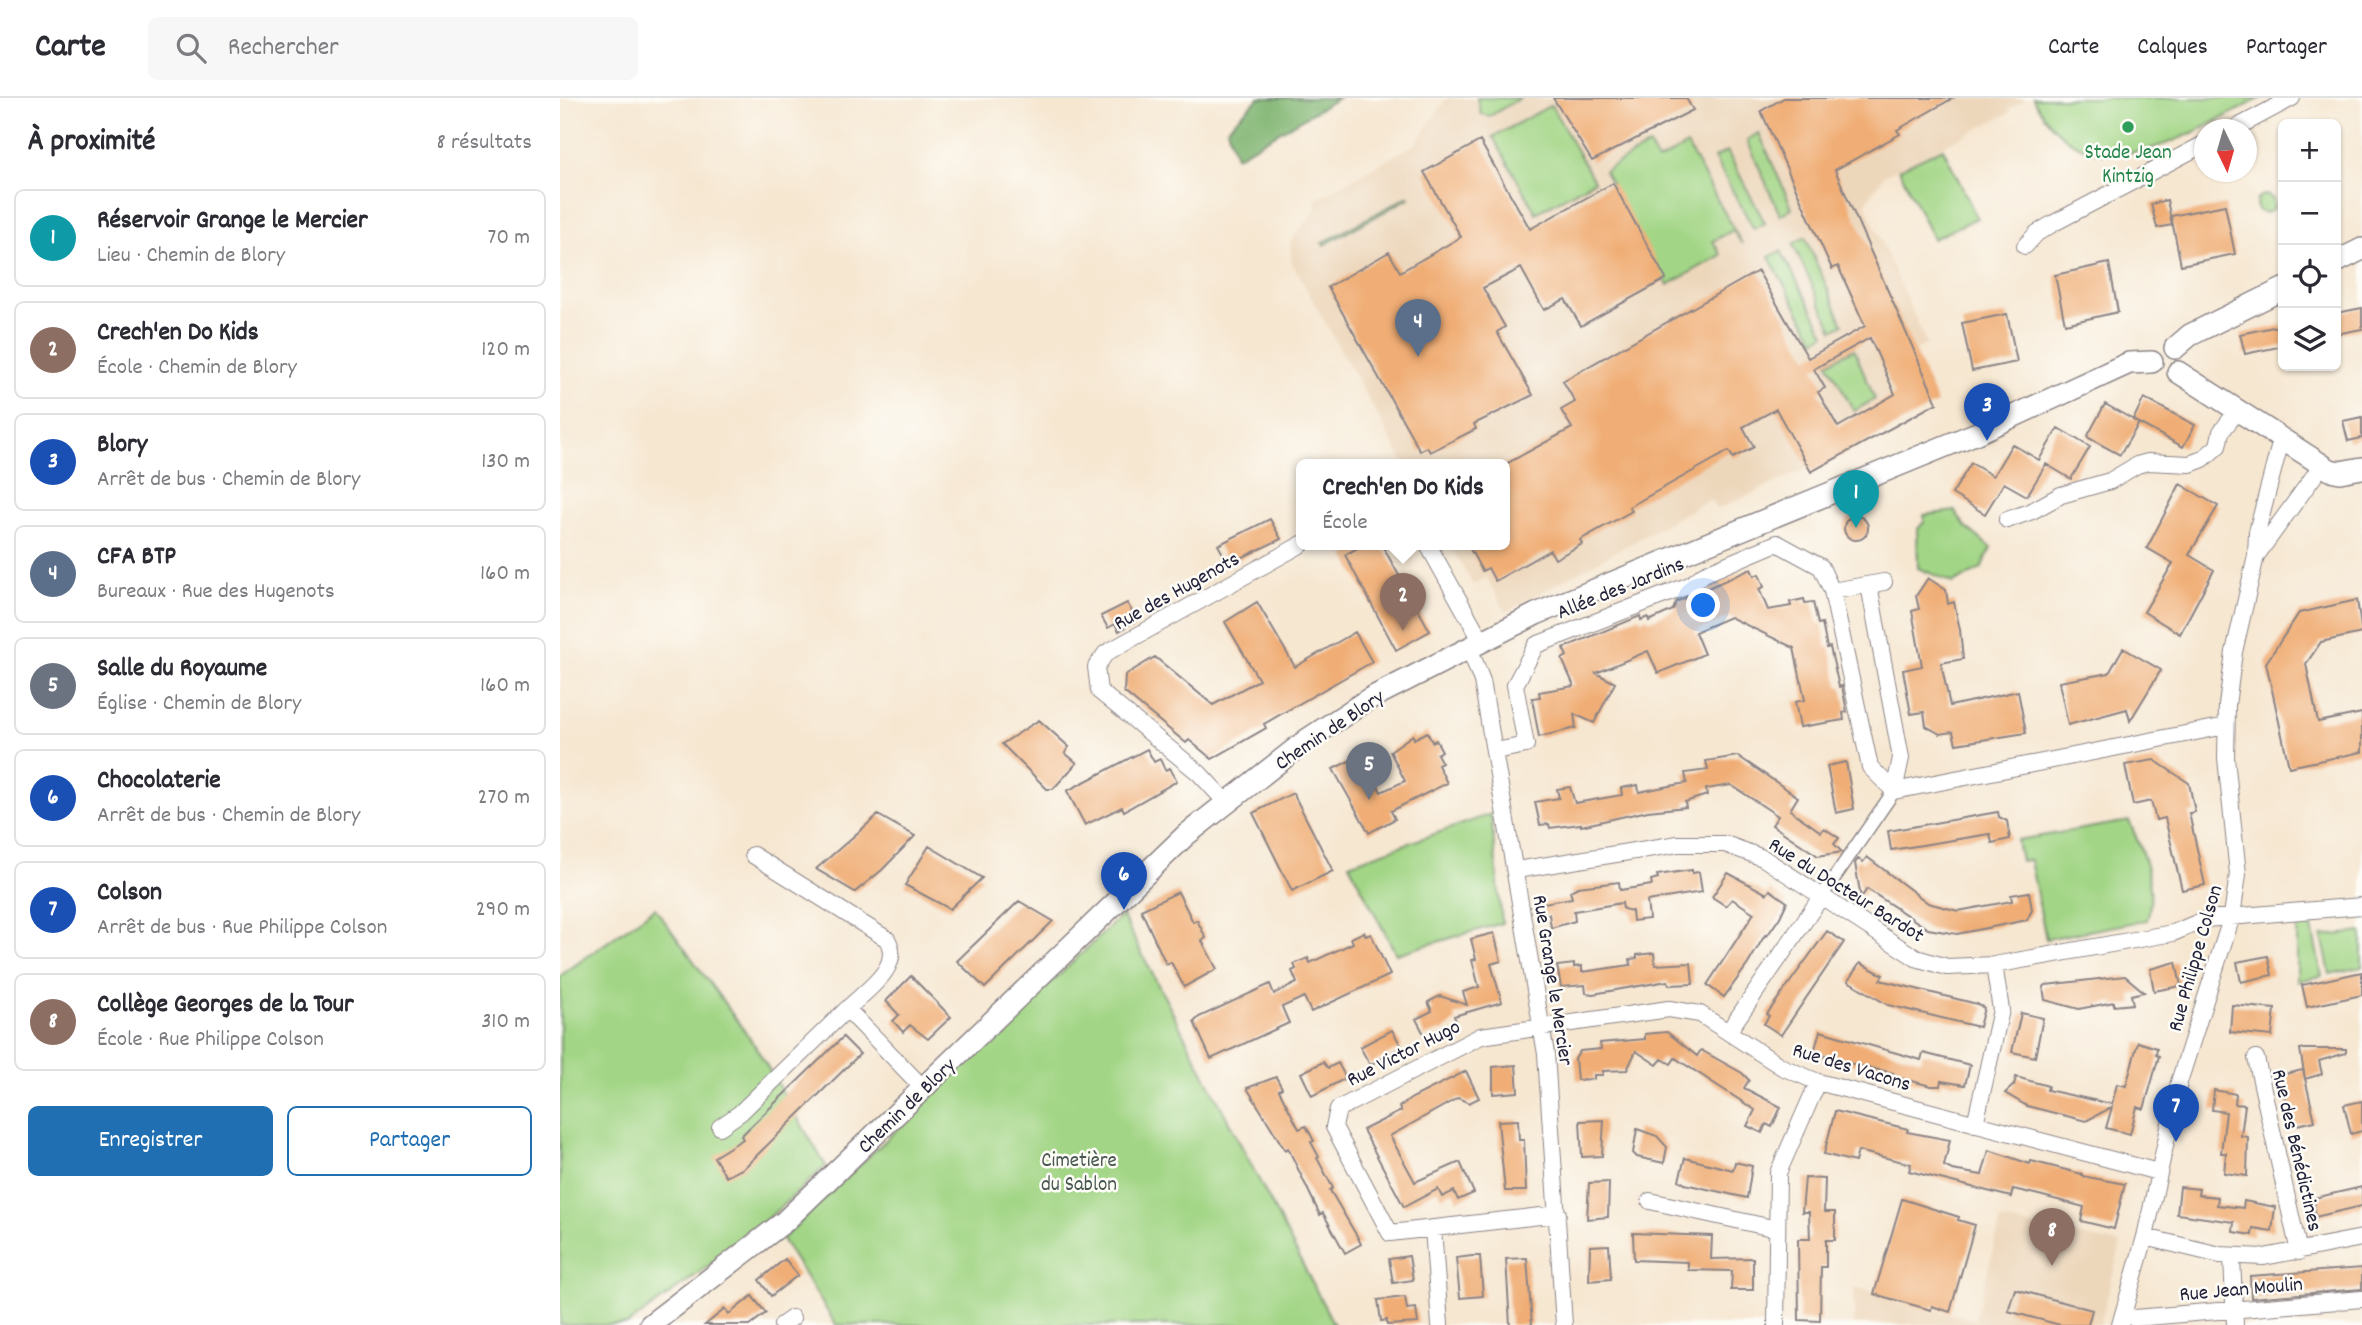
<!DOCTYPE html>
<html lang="fr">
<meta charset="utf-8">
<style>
body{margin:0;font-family:Dekko,sans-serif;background:#f7f7f7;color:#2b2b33}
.controls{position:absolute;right:21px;top:21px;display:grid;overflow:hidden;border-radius:10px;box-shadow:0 2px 5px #0004}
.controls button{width:63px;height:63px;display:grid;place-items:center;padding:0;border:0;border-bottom:2px solid #e1e1e2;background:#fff;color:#2b2b33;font:35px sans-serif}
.compass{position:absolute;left:1634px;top:21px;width:63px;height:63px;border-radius:50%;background:#fff;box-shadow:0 2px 5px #0004;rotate:175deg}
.you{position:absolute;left:1144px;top:508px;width:24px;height:24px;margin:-18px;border:5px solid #fff;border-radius:50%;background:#1a73e8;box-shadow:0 0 0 10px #1a73e833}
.badge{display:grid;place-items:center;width:46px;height:46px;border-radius:50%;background:#1f6fb2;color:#fff;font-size:23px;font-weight:700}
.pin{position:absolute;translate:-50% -58px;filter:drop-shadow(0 2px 4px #0008)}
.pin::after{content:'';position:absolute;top:37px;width:24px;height:21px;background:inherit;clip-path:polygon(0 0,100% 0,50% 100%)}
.popup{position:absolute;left:736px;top:361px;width:214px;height:91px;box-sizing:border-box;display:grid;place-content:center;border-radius:10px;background:#fff;filter:drop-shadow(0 2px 5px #0005);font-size:23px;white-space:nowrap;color:#7c7c81}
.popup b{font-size:26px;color:#2b2b33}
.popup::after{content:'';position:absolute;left:50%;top:100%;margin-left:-14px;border:14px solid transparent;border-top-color:#fff}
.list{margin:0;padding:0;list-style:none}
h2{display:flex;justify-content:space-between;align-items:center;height:91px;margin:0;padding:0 28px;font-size:30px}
h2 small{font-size:23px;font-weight:400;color:#7c7c81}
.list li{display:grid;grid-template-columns:46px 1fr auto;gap:21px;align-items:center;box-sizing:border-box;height:98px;margin:0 14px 14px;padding:0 14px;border:2px solid #e1e1e2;border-radius:10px}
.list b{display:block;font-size:26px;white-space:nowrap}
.list p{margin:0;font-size:23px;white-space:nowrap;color:#7c7c81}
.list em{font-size:23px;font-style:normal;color:#7c7c81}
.actions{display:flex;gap:14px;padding:21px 28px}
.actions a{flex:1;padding:16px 0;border:2px solid #1f6fb2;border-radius:10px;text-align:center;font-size:24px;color:#1f6fb2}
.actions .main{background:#1f6fb2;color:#fff}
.icon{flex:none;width:38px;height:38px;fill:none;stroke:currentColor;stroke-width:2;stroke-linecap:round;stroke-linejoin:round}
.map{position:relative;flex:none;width:1802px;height:1227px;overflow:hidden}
header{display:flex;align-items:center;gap:42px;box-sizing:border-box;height:98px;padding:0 35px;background:#fff;border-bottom:2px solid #e1e1e2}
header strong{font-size:33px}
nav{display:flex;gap:38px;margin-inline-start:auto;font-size:24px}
.search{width:490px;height:63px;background:#f7f7f7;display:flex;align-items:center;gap:18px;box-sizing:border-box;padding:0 24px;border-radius:10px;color:#7c7c81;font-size:26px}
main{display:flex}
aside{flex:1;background:#fff}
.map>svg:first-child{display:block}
</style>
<header>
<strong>Carte</strong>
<div class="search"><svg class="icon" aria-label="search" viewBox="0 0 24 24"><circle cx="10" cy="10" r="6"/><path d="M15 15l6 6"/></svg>Rechercher</div>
<nav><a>Carte</a><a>Calques</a><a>Partager</a></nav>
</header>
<main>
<aside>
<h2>À proximité<small>8 résultats</small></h2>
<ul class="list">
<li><span class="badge" style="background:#0f9aa8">1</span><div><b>Réservoir Grange le Mercier</b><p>Lieu · Chemin de Blory</p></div><em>70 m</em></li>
<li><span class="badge" style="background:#8d6e63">2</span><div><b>Crech'en Do Kids</b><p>École · Chemin de Blory</p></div><em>120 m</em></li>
<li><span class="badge" style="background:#1a4fb4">3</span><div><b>Blory</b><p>Arrêt de bus · Chemin de Blory</p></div><em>130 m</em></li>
<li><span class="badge" style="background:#5c6f8a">4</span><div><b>CFA BTP</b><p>Bureaux · Rue des Hugenots</p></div><em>160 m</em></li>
<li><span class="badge" style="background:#6b7280">5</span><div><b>Salle du Royaume</b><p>Église · Chemin de Blory</p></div><em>160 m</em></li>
<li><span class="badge" style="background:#1a4fb4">6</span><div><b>Chocolaterie</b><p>Arrêt de bus · Chemin de Blory</p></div><em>270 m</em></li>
<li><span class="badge" style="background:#1a4fb4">7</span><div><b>Colson</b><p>Arrêt de bus · Rue Philippe Colson</p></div><em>290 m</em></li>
<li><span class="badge" style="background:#8d6e63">8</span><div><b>Collège Georges de la Tour</b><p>École · Rue Philippe Colson</p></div><em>310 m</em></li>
</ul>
<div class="actions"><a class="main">Enregistrer</a><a>Partager</a></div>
</aside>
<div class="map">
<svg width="1802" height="1227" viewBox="0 0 1802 1227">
<rect width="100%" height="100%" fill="#fdfcf7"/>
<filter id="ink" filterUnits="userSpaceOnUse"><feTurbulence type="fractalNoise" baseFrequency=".0143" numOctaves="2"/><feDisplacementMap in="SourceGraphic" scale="14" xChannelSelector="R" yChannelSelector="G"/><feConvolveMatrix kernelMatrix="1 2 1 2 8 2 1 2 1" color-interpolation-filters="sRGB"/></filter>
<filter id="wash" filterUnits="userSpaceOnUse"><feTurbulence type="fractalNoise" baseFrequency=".00686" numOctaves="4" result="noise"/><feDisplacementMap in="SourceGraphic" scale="28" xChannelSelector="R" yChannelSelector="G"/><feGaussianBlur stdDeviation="1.57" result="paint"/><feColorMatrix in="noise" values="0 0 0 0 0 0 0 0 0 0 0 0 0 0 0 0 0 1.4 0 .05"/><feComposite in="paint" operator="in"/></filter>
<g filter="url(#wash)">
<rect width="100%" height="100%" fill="#f6e7d1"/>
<path fill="#edd7bb" d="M887 0H1463L1465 3 1449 10 1451 14 1325 77 1305 106 1367 246 1355 253 1377 305 1251 374 1248 370 1156 412 1151 401 946 514 926 479 913 487 890 447H945V367H845L732 165 730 144 755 113 756 101 855 46Z
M1441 1122 1561 1146 1540 1227H1294V1189L1415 1222Z"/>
<path fill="#a2d585" stroke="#627c60" stroke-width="2" d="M917 0H960L930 18 921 16Z
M1473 0H1701C1626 38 1528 104 1473 0Z
M991 7 1034 83 976 115 933 39Z
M1199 35 1232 110 1220 117 1187 42Z
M1089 47 1098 63 1127 47 1182 146 1173 132 1153 143 1161 157 1108 187 1044 73Z
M1383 50 1417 120 1373 141 1339 71Z
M1167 53 1205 125 1194 131 1154 60Z
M1696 106a9 9 0 1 1 18 0a9 9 0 1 1-18 0Z
M848 98 849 100 764 147 762 145Z
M1245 139 1283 226 1273 232 1233 146Z
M1221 153 1265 236 1255 242 1209 159Z
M1294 251 1315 301 1294 313 1268 265Z
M1395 413 1406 429 1431 450 1421 471 1393 485 1358 470 1357 432 1364 424V417Z
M931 716 942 825 836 856 789 766Z
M1569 723C1583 753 1597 790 1587 822L1486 841 1470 762 1461 763 1457 742Z
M95 810 194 946 266 1068 182 1144 67 1227H0V878Z
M562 817 774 1227H276L222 1141Z
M1751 825 1762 878 1737 883V826Z
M1802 834V869L1770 876 1762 838Z"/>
<path fill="#81b672" stroke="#526c56" stroke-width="2" d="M699 0H778L676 59 667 30Z"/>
<g id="blocks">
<path fill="#f0ad75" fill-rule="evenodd" d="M993 0H1126L1133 12 1032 63Z
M1224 0H1393L1337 32 1340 36 1275 72 1377 305 1251 374 1216 311 1183 329 1194 349 1173 360 1169 353 1069 409 1072 413 1020 442 1022 446 995 461 990 452 935 483 928 470 922 473 908 447H944V367L1012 330 1001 312 1015 304 1003 283 1198 173 1248 260 1305 228 1278 168 1272 171 1201 13ZM1310 240 1335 296 1278 329 1258 294 1265 290 1254 271Z
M920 43 970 131 1053 85 1106 181 1021 228 1005 201 984 212 961 170 923 190 945 229 937 234 973 297 914 326 916 331 870 354 867 349 860 353 768 189 829 154 840 174 901 139 864 74Z
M1607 102 1612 127 1597 130 1591 106Z
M1665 107 1675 156 1621 167 1611 118Z
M1549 165 1558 214 1505 226 1495 177Z
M1802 210V231L1776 236V215Z
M1447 216 1457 264 1412 273 1402 225Z
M1723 227V248L1685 256 1680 236Z
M1584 300 1635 327 1623 349 1573 322Z
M1545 306 1579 325 1560 357 1527 339Z
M1802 319V340L1788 343 1783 323Z
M1498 330 1530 349 1511 381 1486 366 1467 398 1444 385 1425 416 1392 396 1411 365 1433 378 1452 346 1479 362Z
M1620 386 1658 408 1629 457 1654 472 1620 536 1584 514 1613 465 1587 450Z
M1284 430a12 12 0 1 1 24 0a12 12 0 1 1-24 0Z
M710 421 721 441 677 462 675 459 667 463 658 447Z
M803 447H822L870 533 836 552 785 457Z
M1191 471 1194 478 1199 476 1204 489 1199 491 1208 512 1231 508 1230 504 1244 501 1245 505 1253 504 1258 526 1262 525 1267 550 1270 549 1279 589 1282 588 1287 614 1283 615 1284 622 1240 629 1235 604 1245 602 1234 550 1170 519 1135 534 1144 556 1130 562 1098 575 1088 553 1036 575 1055 585 1034 625 1014 616 1016 630 979 639 972 600 980 599 979 594 1014 588 1002 561 1007 558 1003 550 1080 518 1081 522 1088 519 1089 523 1113 512 1116 504Z
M1368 480 1386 492 1388 506 1394 504 1400 532 1403 561 1381 565 1390 608 1458 593 1466 635 1396 646 1393 634 1380 636 1366 628 1364 614 1351 616 1343 572 1362 568 1352 513 1359 511 1356 498Z
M1797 502 1802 535 1761 544 1746 566 1758 624 1802 615V654L1729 669 1706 565 1739 515Z
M697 504 735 569 795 534 812 564 704 626 706 630 652 661 629 642 626 645 564 594 565 577 595 559 653 607 699 582 665 524Z
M567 505 577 522 559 533 555 526 548 530 541 518Z
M1563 550 1601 572 1570 623 1567 611 1508 627 1499 584 1549 575Z
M479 622 509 649 505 655 517 665 493 691H487L442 646Z
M867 634 872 644 876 642 882 653 877 656 882 665 878 667 887 685 831 713 835 721 809 735 773 671 795 660 798 666 805 663 821 694 845 683 830 653 853 637 854 641Z
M587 651 594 664 600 661 605 672 610 670 617 683 564 713 562 709 525 727 507 693Z
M1178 658 1238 699 1230 712 1261 734 1264 730 1279 740 1274 746 1282 754 1258 758 1212 727 1218 718 1171 687 1146 691 1147 697 1125 704 1126 709 1088 713 1021 728V726L990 730 989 726 980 727 975 704 999 700 997 691 1010 689 1015 705 1062 697 1061 690 1078 687 1079 694 1104 689 1127 685 1125 675 1148 672 1146 663Z
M1594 662 1629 685 1635 714 1629 715 1645 787 1622 792 1605 720 1596 722 1591 703 1573 707 1565 667Z
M1286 664 1294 711 1276 715 1267 668Z
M733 695 773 773 732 793 693 715Z
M1438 714 1439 719 1447 723 1450 741 1432 745 1430 736 1331 752 1328 733Z
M318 717 355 738 322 772 295 794 256 771Z
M369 748 422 780 390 811 345 787Z
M1307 759 1368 805 1398 813 1452 803 1451 797 1469 794 1472 812 1467 822 1397 836 1368 831 1307 791 1301 800 1295 765 1298 761 1303 764Z
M1132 772V775L1139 774 1142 794 1087 803 1089 821 1073 823 1072 813 1063 811 1062 805 1014 813 1015 823 991 830 989 816 980 818 978 806 1012 800 1010 793 1018 789 1059 784 1060 792 1092 787 1091 782 1098 780 1097 777Z
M1168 775 1207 796 1210 792 1227 804 1220 819 1207 838 1205 837 1188 866 1164 899 1147 887 1194 815 1172 801 1166 808 1152 799Z
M618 794 633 824 637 822 646 840 642 843 657 871 624 889 611 864 606 866 581 812Z
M459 803 493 823 425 890 397 863Z
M1267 833 1284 844 1221 937 1204 926 1209 918 1207 916Z
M804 834 806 838 811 836 830 877 751 914 744 899 722 909 729 925 651 961 634 924 639 919 710 886 714 896 737 885 732 873 736 871 734 866 748 860 750 865 793 845 791 840Z
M934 835 941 863 931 866 942 904 894 918 896 923 884 932 865 938 856 921 872 913 868 904 880 898 907 907 903 894 919 889 912 862 916 861 911 841Z
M1094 855 1095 867 1131 865 1133 886 1109 887 1108 883 1033 896 1026 895 1025 887 1001 889 997 868 1014 866V869L1022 868V874L1071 867 1070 861 1077 860V857Z
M1708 858 1712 877 1681 884 1677 864Z
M1616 864 1621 888 1594 893 1590 871Z
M1300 865 1323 877 1320 882 1417 906 1424 910 1419 929 1328 907 1288 883Z
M1802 874V897L1747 909 1742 887Z
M351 878 391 919 368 941 350 927 343 934 333 923 339 917 326 903Z
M1565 878 1584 894 1571 897 1573 906 1554 908V904L1519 911 1485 902 1483 889 1486 887Z
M1672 907 1715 911 1712 938 1670 934Z
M1461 915 1483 920 1475 959 1452 954Z
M832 932 842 949 810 967 800 949Z
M1260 933 1361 962 1363 955 1410 967 1405 987 1381 983 1380 988H1371L1340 980 1333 975 1265 960 1266 957 1254 954Z
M1107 934 1137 958 1141 952 1182 975 1189 982 1184 990 1221 1009 1212 1029 1206 1026 1202 1035 1187 1028 1195 1012 1115 960 1111 966 1102 961 1097 967 1076 953 1067 972 1043 973V977H1034V981L1017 982 1015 961 1020 953 1041 951 1040 945 1085 941V936Z
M283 939 300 956 184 1070 166 1079 154 1059 183 1041 181 1038Z
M1578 944 1597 950 1596 957 1599 958 1584 1011 1577 1009 1570 1036 1546 1030 1552 1009 1526 1023 1467 1008 1445 995 1454 987 1456 979 1488 988 1487 992 1552 1006 1557 986 1566 988Z
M1740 951H1786V955L1759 963 1762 976 1745 981Z
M763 964 768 970 778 965 786 980 752 998 741 975Z
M956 967 958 994 933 996V969Z
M1743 972 1755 1023 1732 1028 1720 977Z
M906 973 919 1000 909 1005 898 1000 830 1038 855 1084 900 1064 914 1095 898 1102 894 1093 882 1099 878 1091 844 1109 803 1032 841 1013 839 1009 852 1000Z
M716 979 722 990 719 992 739 1031 746 1028 754 1043 751 1044 759 1059 757 1060 773 1090 770 1092 798 1140 801 1146 785 1155 763 1115 760 1117 728 1050 725 1052 687 990Z
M1654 992 1676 996 1675 1006 1685 1007 1681 1038 1688 1039 1687 1078 1664 1075 1666 1055H1661L1666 1014 1652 1012Z
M1802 1003V1033L1791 1036 1784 1007Z
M1275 1013 1348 1031 1347 1034 1390 1042 1384 1068 1392 1072 1422 1077 1429 1052 1470 1066 1471 1063 1522 1076V1078L1565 1086 1554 1131 1521 1123 1524 1109 1479 1097 1453 1091 1451 1099 1349 1073 1351 1066 1298 1053 1295 1064 1264 1056Z
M958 1022 959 1042H964L966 1093H945L938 1023Z
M1044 1022 1042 1058 1022 1059 1020 1023Z
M1077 1031 1097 1038 1107 1049 1104 1065 1077 1059 1073 1055Z
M1125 1060 1173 1072 1175 1064 1192 1068 1187 1100 1125 1086 1119 1082Z
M1245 1080 1265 1081 1264 1114H1275V1142H1266V1169H1261L1260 1223 1239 1222 1238 1141H1250L1249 1114H1242Z
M1049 1084 1048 1119 1027 1121 1029 1085Z
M1620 1089 1639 1091 1638 1097 1658 1099 1657 1107 1683 1110 1684 1103 1715 1109 1712 1133 1693 1130 1692 1137 1673 1134 1674 1124 1617 1116Z
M1802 1089V1108L1755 1119 1754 1100Z
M1342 1101 1399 1119 1398 1122 1415 1127 1390 1214 1372 1208 1371 1212 1314 1196Z
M1073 1135 1152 1138 1151 1161 1193 1160V1192H1171L1172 1173 1128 1172V1164L1074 1162Z
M1049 1147 1051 1181 1029 1183 1030 1148Z
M849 1158 853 1182 833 1185 829 1161Z
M912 1158H920L923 1198 900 1200 896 1160Z
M967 1160 972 1227H950L946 1161Z
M225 1161 238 1177 211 1198 199 1182Z
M1802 1170V1191L1691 1200 1690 1178Z
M1455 1191 1532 1212 1528 1227H1500L1448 1213Z
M192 1198 206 1215 190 1227H145L165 1211 169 1216Z
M845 1199 847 1211 856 1210 858 1225 827 1227V1222L821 1223 818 1202Z"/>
</g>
</g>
<g filter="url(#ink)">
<use href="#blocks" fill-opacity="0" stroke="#8c8486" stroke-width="2"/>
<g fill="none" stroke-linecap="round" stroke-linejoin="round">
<defs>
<path id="pedestrian" d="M1261 799 1334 693"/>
<path id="minor" d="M1672 32 1732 0
M1465 148 1477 135 1494 125 1644 46
M1447 422 1472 413 1501 397 1550 383 1577 367 1588 364 1630 366 1643 361 1658 348 1661 334 1678 312
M868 447 921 542
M1696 458 1762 367
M1309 487 1341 660 1334 693
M1272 493 1324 484
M909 549 922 583 986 956 1004 1227
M935 653 966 647 955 587 976 547 1130 487 1144 476 1217 445 1261 469 1272 493 1310 669 1334 693
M1334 693 1666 628
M666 704 639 675 539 593 536 569 546 555 742 446
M193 757 327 841C344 869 305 893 287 911L363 990
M956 772 1118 746H1165L1203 760 1356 860 1387 869 1434 867 1613 835 1646 821 1802 808
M1168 934 1261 799
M1696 960 1739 1154
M1415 1026 1441 912 1434 867
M160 1029 180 1015 287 911
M1090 1103 1217 1131
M998 1116 830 1135 774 1029 778 1011 921 938 1109 911 1140 916 1222 969 1258 984 1598 1074
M873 1130 880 1227
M1585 1139 1660 1157 1704 1159 1802 1140
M1672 1159 1675 1227
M1563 1216 1575 1220 1802 1201
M222 1227 232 1220
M1216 1227 1218 1075 1258 984
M1560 1227 1585 1139 1619 984 1672 818 1678 776 1666 660 1667 607 1674 554 1696 458 1697 434 1721 342"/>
<path id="tertiary" d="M1776 164 1802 151
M1615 250 1630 237 1723 191
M1618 274 1770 372 1780 374 1802 370
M90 1227 224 1124 626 737 748 641 809 601 976 516 1417 335 1569 265 1592 264"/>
</defs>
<use href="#pedestrian" stroke="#8c8486" stroke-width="15"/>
<use href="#minor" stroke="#8c8486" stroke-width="18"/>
<use href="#tertiary" stroke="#8c8486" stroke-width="24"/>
<use href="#pedestrian" stroke="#fff" stroke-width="12"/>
<use href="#minor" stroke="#fff" stroke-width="16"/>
<use href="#tertiary" stroke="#fff" stroke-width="21"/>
</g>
</g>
<circle fill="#2e9e5b" stroke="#fdfcf7" stroke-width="2.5" cx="1568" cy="29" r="7"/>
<g text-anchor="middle" stroke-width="5" stroke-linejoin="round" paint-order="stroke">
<g font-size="21" fill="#27864d" stroke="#fdfcf7">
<text x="1568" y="60">Stade Jean<tspan x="1568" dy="24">Kintzig</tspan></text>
</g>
<g font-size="21" fill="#22223b" stroke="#fdfcf7">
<text transform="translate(1060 489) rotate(-22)" y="7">Allée des Jardins</text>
<text transform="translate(616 492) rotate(-29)" y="7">Rue des Hugenots</text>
<text transform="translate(769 631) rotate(-34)" y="7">Chemin de Blory</text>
<text transform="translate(1287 791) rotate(32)" y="7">Rue du Docteur Bardot</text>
<text transform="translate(1634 860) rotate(-74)" y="7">Rue Philippe Colson</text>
<text transform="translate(994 882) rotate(81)" y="7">Rue Grange le Mercier</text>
<text transform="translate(843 954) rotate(-27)" y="7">Rue Victor Hugo</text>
<text transform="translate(1292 968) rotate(17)" y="7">Rue des Vacons</text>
<text transform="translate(346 1007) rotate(-44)" y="7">Chemin de Blory</text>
<text transform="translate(1738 1052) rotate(77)" y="7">Rue des Bénédictines</text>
<text transform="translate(1681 1190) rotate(-5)" y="7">Rue Jean Moulin</text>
</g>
<g font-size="21" fill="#485851" stroke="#fdfcf7">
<text x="519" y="1068">Cimetière<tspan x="519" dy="24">du Sablon</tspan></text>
</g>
</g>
</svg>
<div class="controls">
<button>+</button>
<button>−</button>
<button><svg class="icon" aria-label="locate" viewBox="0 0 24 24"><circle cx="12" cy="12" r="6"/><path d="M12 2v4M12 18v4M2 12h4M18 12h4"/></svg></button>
<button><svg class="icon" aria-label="layers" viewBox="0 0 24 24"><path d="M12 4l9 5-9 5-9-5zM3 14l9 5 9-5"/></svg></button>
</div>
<svg class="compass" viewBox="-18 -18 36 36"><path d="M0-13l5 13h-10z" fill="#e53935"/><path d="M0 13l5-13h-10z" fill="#7c7c81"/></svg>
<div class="you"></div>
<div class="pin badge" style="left:1296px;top:430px;background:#0f9aa8">1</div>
<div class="pin badge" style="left:843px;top:533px;background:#8d6e63">2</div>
<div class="popup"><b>Crech'en Do Kids</b>École</div>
<div class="pin badge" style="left:1427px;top:343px;background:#1a4fb4">3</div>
<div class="pin badge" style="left:858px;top:259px;background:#5c6f8a">4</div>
<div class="pin badge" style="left:809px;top:702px;background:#6b7280">5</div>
<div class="pin badge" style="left:564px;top:812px;background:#1a4fb4">6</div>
<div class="pin badge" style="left:1616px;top:1044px;background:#1a4fb4">7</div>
<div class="pin badge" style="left:1492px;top:1168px;background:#8d6e63">8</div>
</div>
</main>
